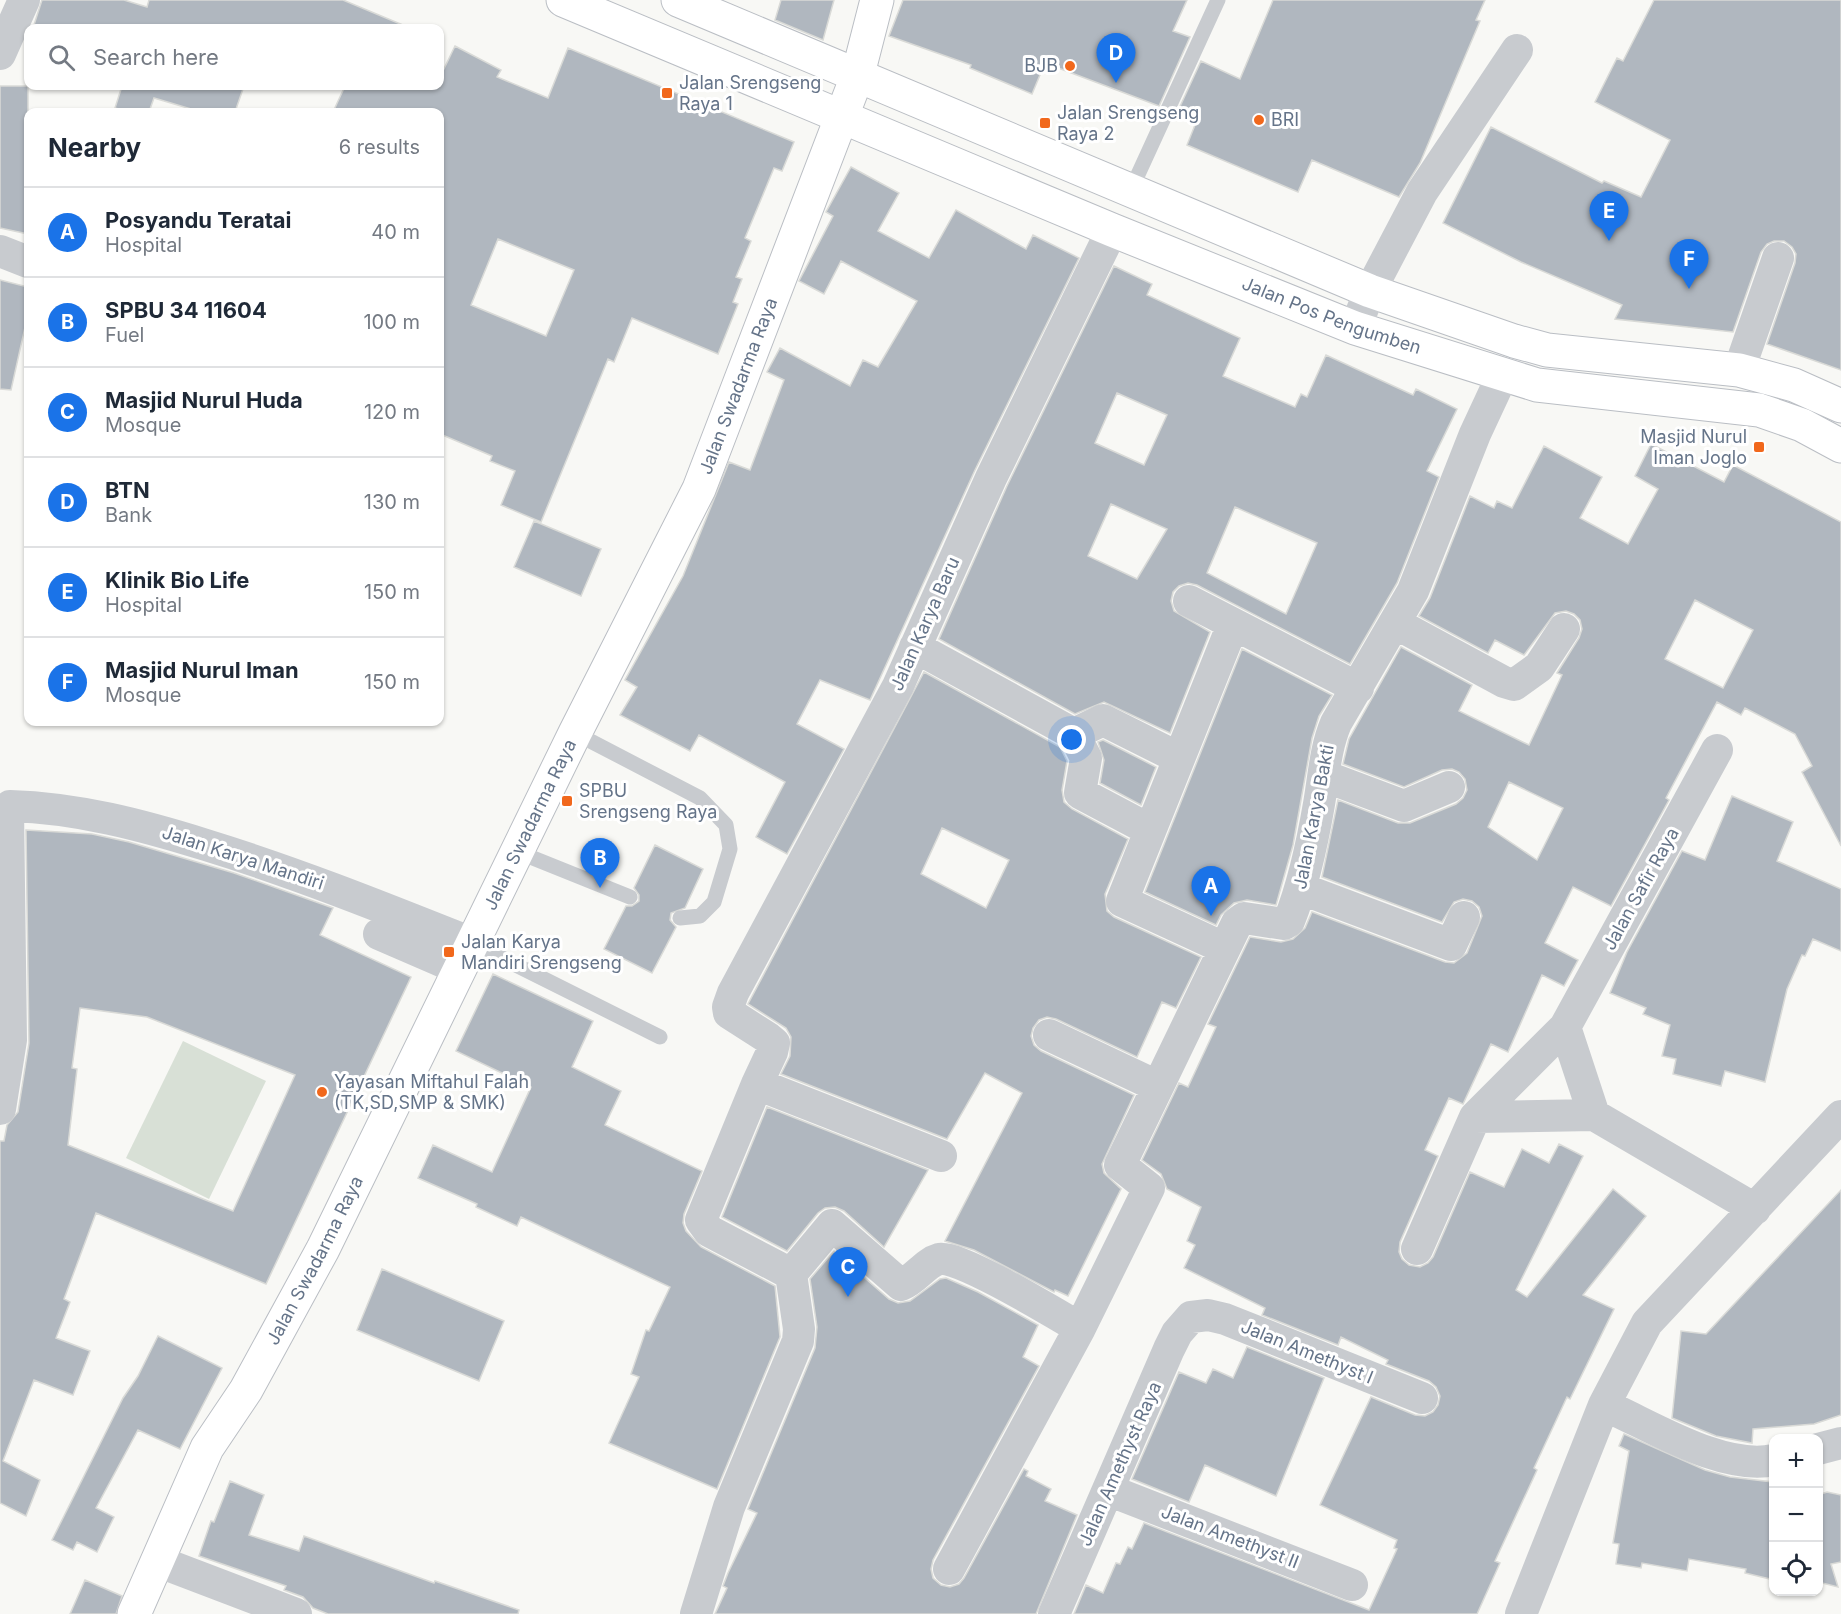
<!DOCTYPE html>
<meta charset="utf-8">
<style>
body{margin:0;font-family:Inter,sans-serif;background:#f6f6f7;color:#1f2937}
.controls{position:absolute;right:18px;bottom:18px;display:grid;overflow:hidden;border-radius:12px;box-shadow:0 2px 4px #0004}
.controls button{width:54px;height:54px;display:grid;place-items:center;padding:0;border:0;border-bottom:2px solid #e0e1e3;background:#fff;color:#1f2937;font:30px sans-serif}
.you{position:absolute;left:1072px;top:740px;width:21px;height:21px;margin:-15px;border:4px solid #fff;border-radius:50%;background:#1a73e8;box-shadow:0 0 0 9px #1a73e833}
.badge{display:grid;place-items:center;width:39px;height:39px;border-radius:50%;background:#1a73e8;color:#fff;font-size:20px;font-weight:700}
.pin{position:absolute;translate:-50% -50px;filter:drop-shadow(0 2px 3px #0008)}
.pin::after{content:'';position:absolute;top:32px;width:21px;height:18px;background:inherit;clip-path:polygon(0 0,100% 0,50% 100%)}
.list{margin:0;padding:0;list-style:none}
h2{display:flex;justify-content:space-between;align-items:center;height:78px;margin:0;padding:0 24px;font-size:26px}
h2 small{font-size:20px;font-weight:400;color:#747a83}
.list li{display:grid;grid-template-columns:39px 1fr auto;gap:18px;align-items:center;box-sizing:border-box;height:90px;padding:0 24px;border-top:2px solid #e0e1e3}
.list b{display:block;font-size:22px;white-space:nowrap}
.list p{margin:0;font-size:20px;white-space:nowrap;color:#747a83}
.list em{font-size:20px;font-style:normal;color:#747a83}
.icon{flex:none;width:33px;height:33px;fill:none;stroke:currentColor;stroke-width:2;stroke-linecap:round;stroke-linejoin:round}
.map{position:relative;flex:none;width:1841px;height:1614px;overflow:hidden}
.search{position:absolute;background:#fff;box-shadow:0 2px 4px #0004;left:24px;top:24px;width:420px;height:66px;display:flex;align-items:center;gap:15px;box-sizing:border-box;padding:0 21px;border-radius:12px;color:#747a83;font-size:22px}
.panel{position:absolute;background:#fff;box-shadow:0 2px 4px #0004;left:24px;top:108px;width:420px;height:618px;border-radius:12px}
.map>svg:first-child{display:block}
</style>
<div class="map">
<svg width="1841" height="1614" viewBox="0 0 1841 1614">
<rect width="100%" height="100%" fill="#f8f8f5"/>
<path fill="#d8e0d6" d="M183 1041 266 1081 209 1199 126 1158Z"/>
<path fill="#b0b7bf" stroke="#d9dad7" stroke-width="1.5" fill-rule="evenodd" d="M42 0H124L147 7 149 0H343L410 28H33Z
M781 0H834L823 40 775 20Z
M903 0H1187L1173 31 1190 37 1159 106 1045 63 1032 94 970 68 971 65 889 36Z
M1273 0H1485L1476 20 1480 21 1420 163 1399 197 1312 160 1298 192 1187 145 1197 120 1177 113 1201 61 1240 79Z
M1654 0H1841V370L1767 344 1795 263 1796 254 1792 247 1784 241H1774L1767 244 1761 252 1733 332 1615 319 1622 305 1521 262 1443 223 1491 127 1602 183 1604 181 1641 197 1670 140 1595 102 1617 58 1623 61Z
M455 46 501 70 497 77 548 98 568 48 794 142 782 171 774 168 745 238 751 241 736 277 742 279 733 302 738 304 718 354 632 318 614 362 608 359 541 522 501 505 515 471 490 461 492 456 440 434V112H333L345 86H440V77ZM498 239 574 270 546 336 471 305Z
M0 86H28V234L0 228Z
M122 86H244L235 112H201L154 98 149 112H129L115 108Z
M851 167 899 193 878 231 929 258 956 210 1026 249 1033 235 1079 258 975 470 870 700 820 680 797 724 844 749 787 854 756 837 785 782 699 735 690 751 620 715 637 687 625 680 683 576 729 462 750 470 784 380 767 372 780 348 850 386 863 360 878 367 917 301 841 261 824 294 799 281 833 216 826 212Z
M1114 266 1152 284 1147 295 1240 338 1223 376 1295 407 1301 394 1307 397 1326 355 1413 395 1416 389 1457 409 1427 471 1439 477 1397 583 1350 664 1197 585 1188 583 1179 586 1173 592 1171 601 1174 611 1210 632 1170 733 1104 702 1075 714 939 639 1007 486ZM1117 393 1167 415 1144 465 1095 443ZM1111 504 1167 529 1137 579 1088 556ZM1235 507 1317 543 1286 614 1207 573Z
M0 280 28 287V314L11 390 0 389Z
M1651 444 1724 482 1733 465 1841 522V846L1802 772 1812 766 1795 734 1745 708 1741 715 1717 702 1666 798 1669 800 1611 906 1573 887 1545 943 1578 960 1564 986 1542 975 1508 1052 1491 1044 1463 1104 1449 1098 1425 1150 1438 1156 1400 1242 1399 1252 1402 1259 1409 1265 1420 1267 1428 1263 1433 1257 1470 1172 1504 1187 1522 1149 1549 1163 1559 1144 1583 1156 1516 1290 1527 1297 1613 1189 1646 1216 1583 1295 1614 1309 1570 1399 1567 1397 1534 1468 1537 1470 1495 1561 1500 1563 1477 1614H1074L1086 1585 1103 1593 1116 1563 1120 1564 1128 1547 1132 1549 1144 1523 1369 1610 1397 1549 1394 1548 1397 1540 1320 1505 1371 1397 1415 1415 1425 1416 1433 1412 1438 1405 1440 1396 1436 1387 1429 1381 1386 1364 1388 1360 1341 1337 1338 1345 1262 1315 1265 1308 1184 1268 1195 1245 1187 1241 1201 1207 1167 1189 1161 1174 1142 1160 1179 1083 1188 1087 1216 1027 1208 1024 1250 937 1281 942 1293 939 1305 928 1312 912 1445 962 1454 963 1467 953 1482 916 1479 907 1472 901 1463 899 1454 902 1442 922 1322 877 1338 800 1398 823H1410L1456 804 1463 798 1467 790 1465 779 1459 772 1452 769 1442 770 1404 787 1343 764 1349 739 1401 647 1472 685 1459 711 1529 745 1562 675 1557 673 1579 638 1582 629 1580 620 1574 614 1566 611 1555 613 1524 655 1495 640 1488 653 1419 616 1430 598 1470 496 1494 508 1497 501 1512 508 1544 446 1602 477 1580 518 1628 544 1658 489 1635 476ZM1695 600 1753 630 1723 688 1665 659ZM1509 782 1563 808 1537 860 1488 827Z
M534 521 601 549 581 596 514 567Z
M1242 649 1332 695 1319 716 1312 738 1293 845 1276 905 1247 900 1234 903 1221 915 1216 925 1145 892Z
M924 672 1060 747 1067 761 1062 790 1064 802 1072 809 1128 839 1105 894 1107 911 1114 917 1201 957 1176 1008 1162 1002 1137 1057 1056 1019 1047 1017 1039 1020 1033 1028 1031 1036 1034 1045 1041 1051 1134 1095 1102 1164 1104 1173 1121 1189 1068 1296 1055 1290 1054 1292 974 1250 945 1241 1022 1093 985 1073 947 1139 781 1074 790 1056 791 1037 786 1028 748 1004ZM942 828 1009 860 986 908 921 874Z
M1103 740 1156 767 1141 805 1100 783 1104 760 1098 742Z
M1732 796 1793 822 1777 861 1841 889V951L1813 939 1805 956 1802 955 1787 989 1765 1082 1725 1071 1721 1086 1673 1074 1676 1059 1662 1056 1670 1025 1643 1014 1646 1008 1610 993 1627 952 1682 851 1705 860Z
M26 830 92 834 129 842 234 873 333 908 320 935 411 977 266 1284 96 1213 64 1299 70 1302 56 1338 90 1351 73 1395 34 1380 3 1461 40 1480 26 1516 0 1503V1141H4L7 1125 18 1112 29 1043ZM80 1008 147 1017 295 1075 233 1211 68 1145 77 1069 72 1068Z
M655 845 703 869 685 908 671 913 670 920 676 927 652 973 604 949 626 906H632L639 901V895L634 888Z
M493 974 593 1021 572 1067 621 1091 605 1125 702 1171 684 1214 683 1223 686 1231 701 1247 775 1286 780 1337 717 1489 609 1443 639 1377 631 1374 646 1330 649 1331 670 1287 521 1217 517 1226 476 1207 477 1204 418 1178 433 1145 492 1172 531 1087 456 1051Z
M767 1107 928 1170 884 1247 844 1211 835 1207 825 1208 818 1213 787 1251 722 1217Z
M1841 1190V1415L1814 1424 1753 1429 1752 1443 1716 1436 1672 1418 1681 1331 1706 1334Z
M834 1251 889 1299 898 1303 910 1301 940 1279 946 1278 978 1292 1038 1325 1023 1357 1039 1366 933 1560 931 1569 933 1578 941 1585 950 1587 959 1584 964 1578 1024 1469 1028 1471 1026 1476 1051 1489 1045 1501 1077 1515 1036 1614H715L727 1588 723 1586 728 1573 757 1513 748 1509 815 1348 817 1327 810 1279Z
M382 1269 504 1321 479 1381 357 1330Z
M158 1336 222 1368 180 1449 138 1430 96 1508 114 1517 97 1552 77 1542 73 1550 52 1540 123 1398 138 1376Z
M1247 1347 1324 1378 1276 1496 1205 1465 1189 1502 1132 1479 1179 1372 1206 1383 1213 1369 1233 1378Z
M1624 1434 1705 1470 1730 1477 1773 1482V1571L1770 1579 1745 1573 1746 1569 1689 1559 1687 1571 1642 1563 1641 1568 1616 1564 1619 1544 1613 1543 1629 1451 1619 1446Z
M230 1481 264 1495 249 1535 299 1551 304 1536 434 1583 435 1581 519 1610 518 1614H328L313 1608 303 1597 284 1590 286 1586 199 1556 211 1521 214 1522Z
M1827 1492 1841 1495V1562L1831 1564 1838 1587 1818 1582V1495Z
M85 1580 122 1596 116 1614H70Z"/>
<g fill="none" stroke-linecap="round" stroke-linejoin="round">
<defs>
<g id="secondary">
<path id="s1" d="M563 0 1112 230 1355 328 1537 385 1759 410 1802 425 1841 446"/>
<path d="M678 0 1370 291 1514 341 1547 350 1739 370 1794 385 1841 406"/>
<path id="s2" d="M134 1614 207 1448 246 1390 323 1249 575 733 699 489 858 74 877 0"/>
</g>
</defs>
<use href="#secondary" stroke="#babec4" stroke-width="35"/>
<path stroke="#c8cbcf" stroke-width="15" d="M1130 192 1218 0
M575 733 700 798 726 825 730 849 714 902 700 916 680 918
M518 852 630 897
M472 943 660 1037"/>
<path stroke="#c8cbcf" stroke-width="32" d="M0 54 24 0
M0 251 28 262
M1355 328 1370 291 1422 192 1517 50
M1739 370 1778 258
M1189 601 1358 688
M1395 623 1504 682 1514 685 1539 667 1564 629
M915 647 1074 734 1086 758 1080 793 1150 830
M1074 734 1103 720 1179 758
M1324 776 1404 806 1449 787
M1302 889 1451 945 1464 917
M379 934 460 969
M1224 948 1122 901 1233 624
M1565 1027 1594 1115
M1049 1035 1157 1086
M757 1084 941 1156
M0 1109 11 1040 8 808 10 806C78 808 142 825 206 845 297 873 384 908 472 943
M1475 1117 1594 1115 1755 1209
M1417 1249 1475 1117 1565 1027 1717 750
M1080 1328C1059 1316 958 1254 939 1259 925 1263 916 1279 901 1285L832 1225 791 1274 709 1231 701 1220 757 1084 772 1052 774 1043 768 1038 729 1013 728 1007 733 993 898 686 991 478 1112 230
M1604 1405C1652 1426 1722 1471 1774 1460
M1818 1449 1841 1443
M1108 1490 1352 1585
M157 1561 296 1614
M949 1569 1080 1328 1149 1188 1120 1165 1237 923 1244 918 1284 924 1289 921C1304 883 1312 845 1319 804 1324 776 1325 749 1336 723L1413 591 1475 434 1502 376
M696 1614 729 1507 798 1341 799 1329 791 1274
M1054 1614 1169 1349 1177 1333 1191 1317 1208 1315 1225 1319 1422 1398
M1521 1614 1604 1405 1647 1323 1841 1116"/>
<use href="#secondary" stroke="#fff" stroke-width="33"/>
</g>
<g fill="#f1681c" stroke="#fff" stroke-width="2">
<circle cx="1070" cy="66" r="6"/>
<rect x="661" y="87" width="12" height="12" rx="3"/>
<circle cx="1259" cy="120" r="6"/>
<rect x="1039" y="117" width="12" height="12" rx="3"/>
<rect x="1753" y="441" width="12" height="12" rx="3"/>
<rect x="561" y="795" width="12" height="12" rx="3"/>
<rect x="443" y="946" width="12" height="12" rx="3"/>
<circle cx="322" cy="1092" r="6"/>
</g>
<g text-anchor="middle" stroke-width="6" stroke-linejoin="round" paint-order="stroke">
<g font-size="18" fill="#657489" stroke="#fff" text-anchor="start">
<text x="1058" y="72" text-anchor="end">BJB</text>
<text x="679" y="89">Jalan Srengseng<tspan x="679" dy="21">Raya 1</tspan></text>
<text x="1057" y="119">Jalan Srengseng<tspan x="1057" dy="21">Raya 2</tspan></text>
<text x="1271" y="126">BRI</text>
<text x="1747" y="443" text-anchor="end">Masjid Nurul<tspan x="1747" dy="21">Iman Joglo</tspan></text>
<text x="579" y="797">SPBU<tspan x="579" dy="21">Srengseng Raya</tspan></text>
<text x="461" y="948">Jalan Karya<tspan x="461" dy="21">Mandiri Srengseng</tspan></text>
<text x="334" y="1088">Yayasan Miftahul Falah<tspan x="334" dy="21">(TK,SD,SMP &amp; SMK)</tspan></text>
</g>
<g font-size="18" fill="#657489" stroke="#fff">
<text dy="6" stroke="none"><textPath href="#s1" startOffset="831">Jalan Pos Pengumben</textPath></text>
<text dy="6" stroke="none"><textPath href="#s2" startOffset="1370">Jalan Swadarma Raya</textPath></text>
<text transform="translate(925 624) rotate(-66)" y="6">Jalan Karya Baru</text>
<text transform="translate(1314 817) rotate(-79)" y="6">Jalan Karya Bakti</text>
<text dy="6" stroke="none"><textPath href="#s2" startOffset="884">Jalan Swadarma Raya</textPath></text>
<text transform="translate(243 858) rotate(18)" y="6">Jalan Karya Mandiri</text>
<text transform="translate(1641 889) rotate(-61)" y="6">Jalan Safir Raya</text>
<text dy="6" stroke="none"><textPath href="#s2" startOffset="398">Jalan Swadarma Raya</textPath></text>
<text transform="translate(1307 1352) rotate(22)" y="6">Jalan Amethyst I</text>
<text transform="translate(1120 1464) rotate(-66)" y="6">Jalan Amethyst Raya</text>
<text transform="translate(1230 1537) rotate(21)" y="6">Jalan Amethyst II</text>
</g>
</g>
</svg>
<div class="controls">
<button>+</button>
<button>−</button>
<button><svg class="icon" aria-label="locate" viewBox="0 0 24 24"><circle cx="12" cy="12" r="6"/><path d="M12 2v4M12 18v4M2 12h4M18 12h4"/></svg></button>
</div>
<div class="you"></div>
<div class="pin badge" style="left:1211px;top:916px">A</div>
<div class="pin badge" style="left:600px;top:888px">B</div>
<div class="pin badge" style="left:848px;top:1297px">C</div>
<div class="pin badge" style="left:1116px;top:83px">D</div>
<div class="pin badge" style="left:1609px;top:241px">E</div>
<div class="pin badge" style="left:1689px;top:289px">F</div>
<div class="search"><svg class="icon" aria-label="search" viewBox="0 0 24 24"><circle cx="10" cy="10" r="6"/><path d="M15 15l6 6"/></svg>Search here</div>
<section class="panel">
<h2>Nearby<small>6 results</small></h2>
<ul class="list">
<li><span class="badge">A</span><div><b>Posyandu Teratai</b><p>Hospital</p></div><em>40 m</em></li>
<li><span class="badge">B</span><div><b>SPBU 34 11604</b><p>Fuel</p></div><em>100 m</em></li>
<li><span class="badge">C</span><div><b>Masjid Nurul Huda</b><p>Mosque</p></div><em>120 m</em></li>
<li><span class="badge">D</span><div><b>BTN</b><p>Bank</p></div><em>130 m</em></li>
<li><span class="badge">E</span><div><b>Klinik Bio Life</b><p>Hospital</p></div><em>150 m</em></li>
<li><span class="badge">F</span><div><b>Masjid Nurul Iman</b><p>Mosque</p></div><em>150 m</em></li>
</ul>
</section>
</div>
